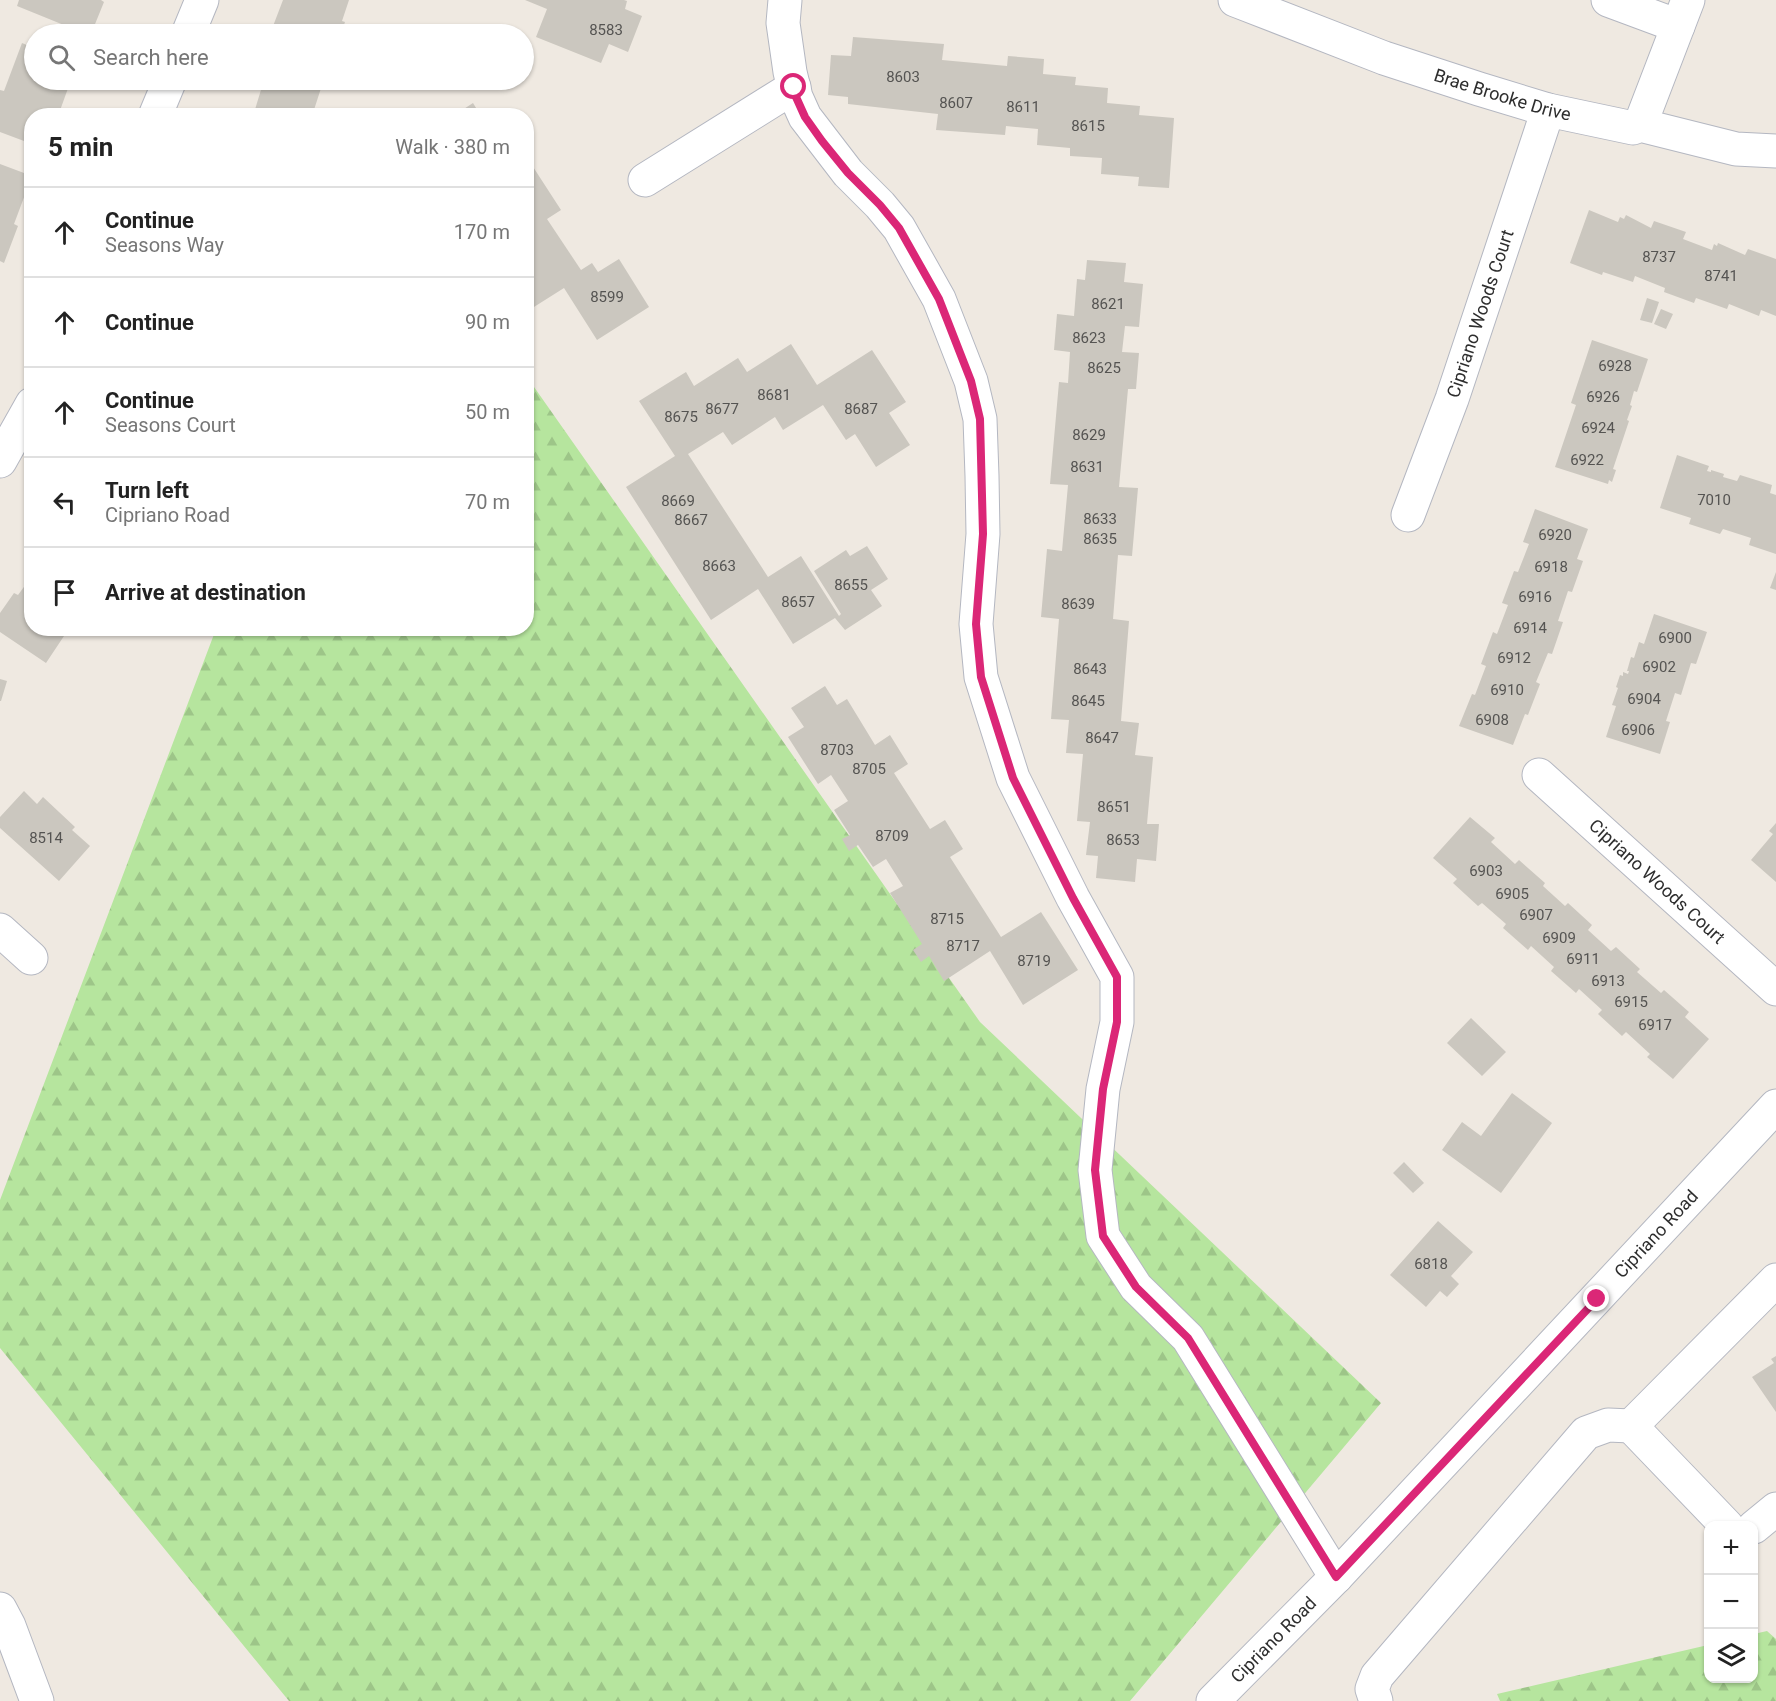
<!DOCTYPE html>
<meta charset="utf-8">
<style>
body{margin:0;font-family:Roboto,sans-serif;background:#f6f6f6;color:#222}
.controls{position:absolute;right:18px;bottom:18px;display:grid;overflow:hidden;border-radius:12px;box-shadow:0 2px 4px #0004}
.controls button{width:54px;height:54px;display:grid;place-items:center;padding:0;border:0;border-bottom:2px solid #e0e0e0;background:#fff;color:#222;font:30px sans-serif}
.stop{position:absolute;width:18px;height:18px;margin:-14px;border:4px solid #db2777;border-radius:50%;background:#fff}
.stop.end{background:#db2777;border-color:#fff;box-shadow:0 2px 6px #0008}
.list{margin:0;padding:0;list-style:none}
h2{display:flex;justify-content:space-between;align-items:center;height:78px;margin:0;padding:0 24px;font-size:26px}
h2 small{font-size:20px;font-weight:400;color:#767676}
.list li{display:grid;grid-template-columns:39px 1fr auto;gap:18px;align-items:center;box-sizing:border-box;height:90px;padding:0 24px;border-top:2px solid #e0e0e0}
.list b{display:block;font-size:22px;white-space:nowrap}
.list p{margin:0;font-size:20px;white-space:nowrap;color:#767676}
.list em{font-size:20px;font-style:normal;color:#767676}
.icon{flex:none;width:33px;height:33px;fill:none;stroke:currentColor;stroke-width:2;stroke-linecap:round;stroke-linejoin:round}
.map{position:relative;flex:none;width:1776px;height:1701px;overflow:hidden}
.search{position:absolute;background:#fff;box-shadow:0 2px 4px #0004;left:24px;top:24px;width:510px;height:66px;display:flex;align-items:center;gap:15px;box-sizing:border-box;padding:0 21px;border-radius:33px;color:#767676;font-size:22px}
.panel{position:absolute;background:#fff;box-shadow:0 2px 4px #0004;left:24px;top:108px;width:510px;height:528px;border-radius:24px}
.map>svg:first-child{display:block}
</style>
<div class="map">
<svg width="1776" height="1701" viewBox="0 0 1776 1701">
<defs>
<pattern id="forest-firs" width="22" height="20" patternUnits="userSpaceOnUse" patternTransform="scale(1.5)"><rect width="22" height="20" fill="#b6e59e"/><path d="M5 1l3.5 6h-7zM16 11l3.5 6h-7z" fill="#9dc588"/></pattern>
</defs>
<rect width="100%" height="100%" fill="#efe9e1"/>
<path fill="url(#forest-firs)" d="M527 377 980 1022 1381 1403 1130 1701H289L0 1348V1200L216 629 526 628Z
M1767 1631 1776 1639V1701H1500L1497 1694 1708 1645V1678H1754V1634Z"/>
<path fill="#cbc7bf" d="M19 0H101L104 2 91 34H86L17 6Z
M283 0H349L342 21 345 22 341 34H270Z
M525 0H624L627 1 625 9 642 16 628 52 609 44 601 63 536 37 547 9Z
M853 37 944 44 942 60 1007 66 1008 56 1044 59 1043 74 1076 77 1075 85 1108 88 1107 103 1140 106 1139 115 1174 118 1169 188 1138 186 1139 177 1101 174 1102 158 1070 156V148L1037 145 1038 129 1006 126 1005 135 936 130 938 114 848 104V97L828 95 831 55 851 56Z
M22 43 34 48V80H71L58 116H32V144L0 132V90L4 91Z
M264 80H314L323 82 312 116H253Z
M473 103 481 116H453Z
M526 156 561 210 547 219 581 270 592 263 598 272 619 259 649 307 597 340 564 288 526 312Z
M0 164 32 176 14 224 18 226 4 263 0 261Z
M1589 210 1618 222 1620 217 1624 219 1626 215 1651 228 1654 221 1686 232 1683 239 1712 250 1714 244 1717 246 1718 243 1745 255 1748 249 1776 259V316L1761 310 1759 316 1729 304 1727 309 1696 298 1694 303 1664 292 1665 288 1635 276 1633 282 1603 272 1602 275 1570 263Z
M1087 260 1126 263 1124 282 1143 284 1139 327 1125 326 1122 352 1139 353 1136 389H1128L1119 487 1138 488 1132 556 1118 555 1113 619 1129 621 1121 721 1139 723 1135 755 1153 757 1147 824H1159L1156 861 1137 859 1135 882 1096 878 1098 856 1086 855 1090 822 1077 821 1083 754 1066 753 1069 720 1051 719 1059 619 1041 617 1047 549 1062 551 1068 485 1050 484 1059 382 1068 383 1070 352 1054 350 1057 314 1074 316 1077 279 1085 280Z
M1647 298 1659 302 1652 323 1640 320Z
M1661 309 1673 314 1666 329 1654 324Z
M1592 340 1648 359 1637 392 1634 391 1630 405 1632 406 1627 420 1629 421 1613 469 1616 470 1612 482 1609 480 1608 484 1555 467 1576 405 1571 403Z
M791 344 817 385 872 350 906 402 889 413 910 445 876 467 855 434 846 440 823 405 783 430 775 417 732 445 723 432 688 454 768 577 801 556 839 616 841 614 814 571 846 550 850 556 867 546 888 579 871 590 882 606 845 630 835 618 793 644 758 589 711 620 626 487 675 456 639 401 686 372 694 386 738 358 747 372Z
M1677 455 1709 466 1707 471 1711 472V470L1724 474 1723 477 1737 481 1740 475 1772 485 1770 493 1776 495V554L1749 545 1751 538 1723 529 1720 534 1689 524 1691 518 1660 508Z
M1535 509 1588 529 1577 559 1583 561 1572 592 1568 591 1558 621 1563 622 1552 654 1548 653 1536 682 1540 684 1528 715 1525 714 1513 745 1459 726 1472 694 1475 695 1486 666 1481 664 1493 632 1497 634 1508 605 1502 603 1514 571 1518 572 1529 544 1523 542Z
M1776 572V590L1770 588Z
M32 576V628H66L68 630 46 663 0 632V613L14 593 18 595Z
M1654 614 1707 632 1696 664 1691 663 1681 695 1675 693 1666 721 1670 722 1660 754 1606 737 1616 706 1612 705 1618 688 1616 687 1620 675 1623 676V672L1628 674 1629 671H1627L1631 657 1634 658 1639 642 1644 644Z
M0 679 7 681 1 701H0Z
M825 686 837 705 847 699 875 745 890 735 908 764 894 773 930 829 945 820 963 849 950 857 1001 937 1041 912 1078 970 1023 1005 990 951 944 981 929 956 921 962 913 950 922 944 890 893 903 886 886 859 873 867 858 845 849 851 842 839 850 835 834 810 848 801 831 775 818 784 788 737 804 727 791 708Z
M24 791 37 804 43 797 75 827 72 830 90 846 59 881 0 828V817Z
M1470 817 1495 838 1491 842 1515 864 1519 860 1545 883 1543 886 1565 906 1568 903 1592 925 1588 930 1611 951 1616 947 1640 969 1637 972 1661 993 1664 990 1689 1012 1685 1017 1709 1039 1673 1079 1647 1057 1650 1054 1626 1032 1622 1036 1598 1014 1602 1010 1579 989 1576 993 1551 971 1554 967 1531 946 1528 950 1503 928 1506 924 1482 903 1478 906 1453 883 1457 879 1433 858Z
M1776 823V882L1751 860 1773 834 1769 831Z
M1471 1018 1506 1052 1482 1076 1447 1043Z
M1512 1093 1552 1123 1501 1193 1442 1150 1462 1122 1481 1136Z
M1404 1162 1424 1183 1413 1193 1393 1173Z
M1438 1221 1473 1252 1451 1276 1459 1284 1447 1297 1440 1291 1426 1307 1390 1275Z
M1776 1356V1412L1752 1377 1774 1363 1771 1359Z"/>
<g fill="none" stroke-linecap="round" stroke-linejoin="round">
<defs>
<g id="minor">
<path d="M785 0 783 23 790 72 796 97 805 117 848 173 880 205 899 228 939 299 971 381 980 419 982 476 983 534 976 624 981 677 1013 778 1073 898 1117 977V1022L1103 1089 1095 1170 1103 1236 1136 1287 1188 1338 1336 1577"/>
<path id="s1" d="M1235 0 1384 58 1479 89 1548 110 1633 128 1640 125 1736 149 1776 151"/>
<path d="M1608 0 1678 26"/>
<path d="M188 34 202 0"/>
<path d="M155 116 170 80"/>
<path d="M1640 125 1688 0"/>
<path d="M645 180 794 87"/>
<path d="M0 461 32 404"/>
<path id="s2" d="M1408 515 1452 399 1548 110"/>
<path id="s3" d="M1539 775 1776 989"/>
<path d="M0 930 31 958"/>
<path d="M1727 1526 1631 1426 1776 1280"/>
<path d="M1754 1527 1776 1509"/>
<path d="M0 1609 9 1626 37 1701"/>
<path id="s4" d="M1213 1701 1336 1577 1776 1106"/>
<path d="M1376 1701 1372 1689 1377 1676 1586 1433 1608 1425 1631 1426"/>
</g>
</defs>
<use href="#minor" stroke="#b4b7c1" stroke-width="35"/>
<use href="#minor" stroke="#fff" stroke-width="33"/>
</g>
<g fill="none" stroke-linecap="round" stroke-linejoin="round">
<path stroke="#db2777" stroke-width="8" d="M794 87 796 97 805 117 822 141 848 173 880 205 899 228 939 299 971 381 980 419 983 534 976 624 981 677 1013 778 1073 898 1117 977V1022L1103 1089 1095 1170 1103 1236 1136 1287 1188 1338 1336 1577 1597 1299"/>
</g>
<g text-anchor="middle" stroke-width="4.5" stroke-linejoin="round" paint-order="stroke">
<g font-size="15" fill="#555452">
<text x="606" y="35">8583</text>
<text x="903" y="82">8603</text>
<text x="956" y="108">8607</text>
<text x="1023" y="112">8611</text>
<text x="1088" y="131">8615</text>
<text x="1659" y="262">8737</text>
<text x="1721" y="281">8741</text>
<text x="607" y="302">8599</text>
<text x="1108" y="309">8621</text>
<text x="1089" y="343">8623</text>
<text x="1615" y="371">6928</text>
<text x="1104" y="373">8625</text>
<text x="774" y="400">8681</text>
<text x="1603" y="402">6926</text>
<text x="722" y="414">8677</text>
<text x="861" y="414">8687</text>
<text x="681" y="422">8675</text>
<text x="1598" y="433">6924</text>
<text x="1089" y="440">8629</text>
<text x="1587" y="465">6922</text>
<text x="1087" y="472">8631</text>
<text x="1714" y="505">7010</text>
<text x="678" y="506">8669</text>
<text x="1100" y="524">8633</text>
<text x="691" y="525">8667</text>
<text x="1555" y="540">6920</text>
<text x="1100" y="544">8635</text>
<text x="719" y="571">8663</text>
<text x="1551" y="572">6918</text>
<text x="851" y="590">8655</text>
<text x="1535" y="602">6916</text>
<text x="798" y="607">8657</text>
<text x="1078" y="609">8639</text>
<text x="1530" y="633">6914</text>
<text x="1675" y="643">6900</text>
<text x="1514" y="663">6912</text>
<text x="1659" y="672">6902</text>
<text x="1090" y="674">8643</text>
<text x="1507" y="695">6910</text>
<text x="1644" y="704">6904</text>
<text x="1088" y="706">8645</text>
<text x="1492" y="725">6908</text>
<text x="1638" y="735">6906</text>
<text x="1102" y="743">8647</text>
<text x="837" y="755">8703</text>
<text x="869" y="774">8705</text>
<text x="1114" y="812">8651</text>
<text x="892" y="841">8709</text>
<text x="46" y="843">8514</text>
<text x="1123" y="845">8653</text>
<text x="1486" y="876">6903</text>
<text x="1512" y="899">6905</text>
<text x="1536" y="920">6907</text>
<text x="947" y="924">8715</text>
<text x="1559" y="943">6909</text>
<text x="963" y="951">8717</text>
<text x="1583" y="964">6911</text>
<text x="1034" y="966">8719</text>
<text x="1608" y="986">6913</text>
<text x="1631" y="1007">6915</text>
<text x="1655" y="1030">6917</text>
<text x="1431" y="1269">6818</text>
</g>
<g font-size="18" fill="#2e2e2e" stroke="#fff">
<text dy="6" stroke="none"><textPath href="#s1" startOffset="284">Brae Brooke Drive</textPath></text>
<text dy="6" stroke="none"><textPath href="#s2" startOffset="214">Cipriano Woods Court</textPath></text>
<text dy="6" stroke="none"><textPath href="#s3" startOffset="159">Cipriano Woods Court</textPath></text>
<text dy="6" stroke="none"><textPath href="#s4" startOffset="644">Cipriano Road</textPath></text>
<text dy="6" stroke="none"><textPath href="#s4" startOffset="86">Cipriano Road</textPath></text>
</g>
</g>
</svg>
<div class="controls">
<button>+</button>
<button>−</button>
<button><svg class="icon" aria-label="layers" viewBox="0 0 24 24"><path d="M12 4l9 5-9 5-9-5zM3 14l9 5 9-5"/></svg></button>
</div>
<div class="stop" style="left:794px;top:87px"></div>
<div class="stop end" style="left:1597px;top:1299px"></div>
<div class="search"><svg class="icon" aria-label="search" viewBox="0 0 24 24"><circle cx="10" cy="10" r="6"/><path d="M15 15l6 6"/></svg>Search here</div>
<section class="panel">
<h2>5 min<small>Walk · 380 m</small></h2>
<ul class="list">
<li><svg class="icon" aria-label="ahead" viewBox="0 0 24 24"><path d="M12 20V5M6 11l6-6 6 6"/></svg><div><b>Continue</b><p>Seasons Way</p></div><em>170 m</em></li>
<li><svg class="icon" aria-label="ahead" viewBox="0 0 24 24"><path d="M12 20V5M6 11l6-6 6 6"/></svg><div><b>Continue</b></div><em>90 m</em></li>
<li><svg class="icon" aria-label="ahead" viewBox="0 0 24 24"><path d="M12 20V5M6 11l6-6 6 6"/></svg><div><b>Continue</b><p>Seasons Court</p></div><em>50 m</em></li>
<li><svg class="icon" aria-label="left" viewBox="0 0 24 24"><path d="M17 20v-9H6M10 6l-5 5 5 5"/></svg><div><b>Turn left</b><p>Cipriano Road</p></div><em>70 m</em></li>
<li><svg class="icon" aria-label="arrive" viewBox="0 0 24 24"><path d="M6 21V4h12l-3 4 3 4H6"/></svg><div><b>Arrive at destination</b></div></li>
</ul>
</section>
</div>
